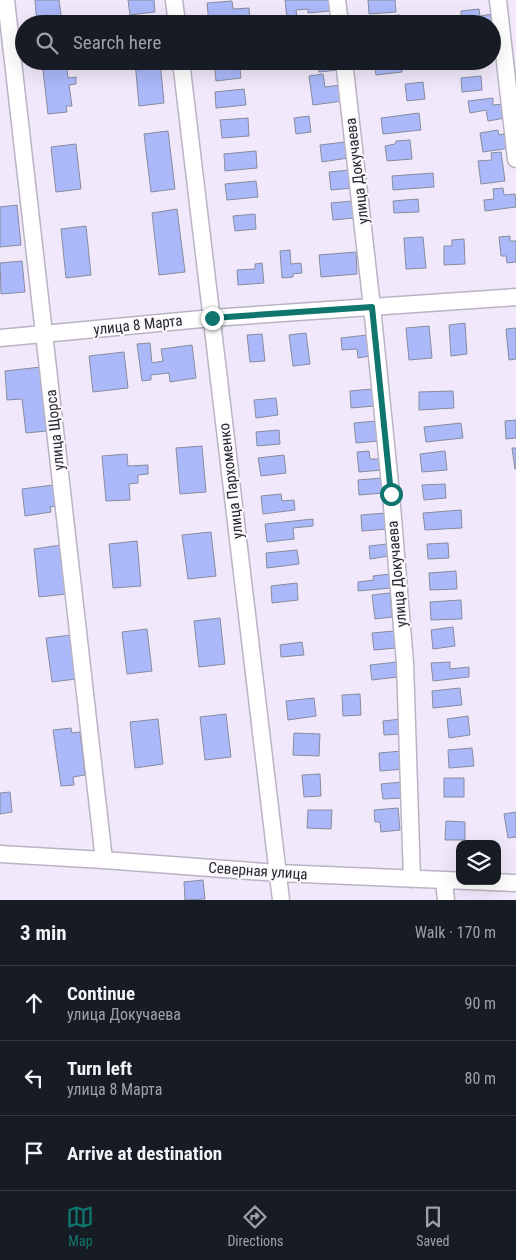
<!DOCTYPE html>
<meta charset="utf-8">
<style>
body{margin:0;font-family:"Roboto Condensed",sans-serif;background:#242831;color:#f1f3f6}
.controls{position:absolute;right:15px;bottom:15px;display:grid;overflow:hidden;border-radius:10px;box-shadow:0 5px 20px #0002}
.controls button{width:45px;height:45px;display:grid;place-items:center;padding:0;border:0;border-bottom:1px solid #363941;background:#171b24;color:#f1f3f6;font:25px sans-serif}
.stop{position:absolute;width:15px;height:15px;margin:-11px;border:4px solid #0f766e;border-radius:50%;background:#fff}
.stop.end{background:#0f766e;border-color:#fff;box-shadow:0 1px 5px #0008}
.list{margin:0;padding:0;list-style:none}
h2{display:flex;justify-content:space-between;align-items:center;height:65px;margin:0;padding:0 20px;font-size:21px}
h2 small{font-size:16px;font-weight:400;color:#9ea1a6}
.list li{display:grid;grid-template-columns:32px 1fr auto;gap:15px;align-items:center;box-sizing:border-box;height:75px;padding:0 20px;border-top:1px solid #363941}
.list b{display:block;font-size:19px;white-space:nowrap}
.list p{margin:0;font-size:16px;white-space:nowrap;color:#9ea1a6}
.list em{font-size:16px;font-style:normal;color:#9ea1a6}
.icon{flex:none;width:28px;height:28px;fill:none;stroke:currentColor;stroke-width:2;stroke-linecap:round;stroke-linejoin:round}
.map{position:relative;flex:none;width:516px;height:900px;overflow:hidden}
.search{position:absolute;background:#171b24;box-shadow:0 5px 20px #0002;left:15px;right:15px;top:15px;height:55px;display:flex;align-items:center;gap:12px;box-sizing:border-box;padding:0 18px;border-radius:28px;color:#9ea1a6;font-size:19px}
.sheet{height:290px;background:#171b24}
nav{display:flex;justify-content:space-around;align-items:center;box-sizing:border-box;height:70px;border-top:1px solid #363941;background:#171b24;font-size:14px;color:#9ea1a6}
nav a{display:grid;justify-items:center;gap:2px}
nav .on{color:#0f766e}
.map>svg:first-child{display:block}
</style>
<div class="map">
<svg width="516" height="900" viewBox="0 0 516 900">
<rect width="100%" height="100%" fill="#f1e9fb"/>
<path fill="#abb9fb" stroke="#878c9d" d="M35 0H59L62 23 37 24Z
M128 0H154L155 12 130 15Z
M285 0H329L330 11 308 13V9L296 10 297 18 287 19Z
M368 0H395L396 12 369 14Z
M232 1 233 9 249 8 250 22 209 24 207 3Z
M479 9 480 16 493 14 494 27H492V24H462L461 11Z
M400 15 401 24H389V16Z
M497 42 498 59H492V43Z
M42 61H66L68 78 76 77V84L69 85 72 106H66L67 112 48 114Z
M135 61H160L164 103 139 106Z
M239 61 241 78 216 81 214 62Z
M318 61H338V70L319 72Z
M374 61H401L402 72 376 75Z
M323 74 325 87 341 85 343 101 313 105 309 76Z
M481 76 482 90 462 92 461 78Z
M423 82 425 99 407 101 405 84Z
M244 89 246 105 216 108 215 92Z
M493 98V105L504 104 505 118 488 121 486 110 470 113 468 101Z
M419 113 421 130 383 134 381 118Z
M309 116 311 132 296 134 294 118Z
M248 118 249 136 222 138 220 120Z
M498 130 499 135 508 133 510 148 483 152 480 133Z
M168 131 175 189 151 192 144 134Z
M410 140 412 159 387 161 385 146 395 144 396 141Z
M345 142 348 158 322 162 320 145Z
M76 144 81 189 56 192 51 147Z
M256 151 257 168 225 171 224 154Z
M501 152 505 181 481 184 478 161 492 160 491 153Z
M350 170 352 188 331 190 329 172Z
M433 173 434 187 393 190 392 176Z
M256 181 258 197 227 200 225 184Z
M503 188 504 195 515 194 516 207 485 211 484 200 494 199 493 189Z
M418 199 419 212 394 213 393 201Z
M352 201 354 218 333 220 331 203Z
M17 205 21 245 0 247V207Z
M177 209 185 272 159 275 152 213Z
M255 214 256 229 235 231 233 216Z
M86 226 91 275 66 278 61 229Z
M510 236V241H516V262L507 263 506 256H501L499 237Z
M423 237 426 268 406 269 404 238Z
M464 239 465 264 444 265V246H452V240Z
M290 250 291 264 301 263 302 273 293 274V277L282 278 280 251Z
M356 252 357 274 321 277 319 255Z
M22 261 25 292 1 294 0 263Z
M262 263 264 283 238 285 237 270 255 269V264Z
M465 323 467 354 451 356 449 325Z
M429 326 432 358 409 360 406 328Z
M516 328V359L509 360 506 329Z
M306 333 310 364 293 366 289 335Z
M262 334 265 361 250 362 247 335Z
M367 335 370 356 358 358 357 349 342 350 341 338Z
M150 343 152 363 163 361 161 349 192 345 196 378 170 382 169 373 151 375V380L142 381 137 344Z
M124 352 128 388 93 392 89 356Z
M41 367 47 431 26 433 22 399 7 400 5 371Z
M373 389 374 406 351 408 350 391Z
M453 391 454 408 419 410V392Z
M276 398 278 415 256 418 254 400Z
M516 420V438L506 439 505 421Z
M376 421 378 441 356 443 354 423Z
M461 423 463 438 426 442 424 427Z
M279 430 280 444 257 446 256 432Z
M202 446 206 492 180 494 176 448Z
M512 448H516V469H515Z
M369 451 370 459H381L382 470 359 472 357 452Z
M445 451 447 470 422 472 420 454Z
M127 454 128 466 148 465V474L138 475V483L129 484 130 500 106 501 102 456Z
M284 455 286 473 261 476 258 458Z
M382 478 384 493 359 495 358 480Z
M445 484 446 498 424 500 422 485Z
M53 485 56 506 50 507 51 512 25 516 22 489Z
M281 494 282 501 294 500 295 510 263 514 261 496Z
M461 510 462 528 425 530 423 513Z
M386 513 388 529 362 531 361 515Z
M313 519V526L293 528 294 539 267 542 265 524Z
M211 532 216 576 188 579 182 535Z
M137 541 141 586 113 588 109 544Z
M448 543 449 558 428 559 427 544Z
M387 544 389 556 370 559 369 546Z
M61 545 66 594 39 597 34 549Z
M297 550 299 564 267 568 266 553Z
M456 571 457 589 430 590 429 573Z
M390 574 391 588 358 591V582L374 580 373 576Z
M297 583 298 600 272 603 271 586Z
M390 593 392 617 375 619 372 595Z
M461 600 462 619 431 620 430 602Z
M220 618 225 664 199 667 194 621Z
M453 627 455 646 433 649 431 630Z
M147 629 152 671 127 674 122 632Z
M394 631 396 648 374 650 372 633Z
M71 635 76 679 52 682 46 638Z
M302 642 304 655 281 657 280 645Z
M397 662 398 677 372 680 370 665Z
M450 662V669L469 667V677L433 681 431 663Z
M460 688 462 705 433 708 432 691Z
M360 694 361 715 343 716 342 695Z
M314 698 316 716 288 720 286 701Z
M226 714 231 757 205 760 200 717Z
M468 716 470 735 449 738 447 719Z
M158 719 163 764 135 768 130 722Z
M401 719 402 734 384 735 383 721Z
M71 728 72 733 80 732 85 775 73 777 74 785 61 786 53 730Z
M294 733 320 734 319 756 293 755Z
M472 748 474 766 449 768 448 750Z
M402 751 404 769 380 771 379 753Z
M320 774 321 796 304 797 302 775Z
M444 778H464V797H444Z
M402 782 403 798 383 799 381 784Z
M10 792 12 812 0 814V793Z
M398 808 400 830 381 832 380 822H375L374 810Z
M308 810H332L331 829 307 828Z
M516 812V837L508 838 504 814Z
M446 821 465 822V840H445Z
M203 880 205 899 185 900 184 882Z"/>
<g fill="none" stroke-linecap="round" stroke-linejoin="round">
<defs>
<path id="minor" d="M6 0 104 860
M174 0 177 24
M337 0 340 24
M498 0 516 159
M181 61 281 900
M344 61 372 307 391 494 405 663 412 879
M0 338 212 318 516 297
M0 854 104 860 278 873 516 883
M444 881 446 900"/>
</defs>
<use href="#minor" stroke="#bab3c4" stroke-width="19"/>
<use href="#minor" stroke="#fff" stroke-width="16"/>
</g>
<g fill="none" stroke-linecap="round" stroke-linejoin="round">
<path stroke="#0f766e" stroke-width="6" d="M212 318 372 307 391 494"/>
</g>
<g text-anchor="middle" stroke-width="4" stroke-linejoin="round" paint-order="stroke">
<g font-size="15" fill="#29262c" stroke="#fbf9fd">
<text transform="translate(357 171) rotate(-97)" y="5">улица Докучаева</text>
<text transform="translate(138 325) rotate(-6)" y="5">улица 8 Марта</text>
<text transform="translate(55 430) rotate(-96)" y="5">улица Щорса</text>
<text transform="translate(231 481) rotate(-97)" y="5">улица Пархоменко</text>
<text transform="translate(397 574) rotate(-95)" y="5">улица Докучаева</text>
<text transform="translate(258 871) rotate(4)" y="5">Северная улица</text>
</g>
</g>
</svg>
<div class="controls">
<button><svg class="icon" aria-label="layers" viewBox="0 0 24 24"><path d="M12 4l9 5-9 5-9-5zM3 14l9 5 9-5"/></svg></button>
</div>
<div class="stop" style="left:391px;top:494px"></div>
<div class="stop end" style="left:212px;top:318px"></div>
<div class="search"><svg class="icon" aria-label="search" viewBox="0 0 24 24"><circle cx="10" cy="10" r="6"/><path d="M15 15l6 6"/></svg>Search here</div>
</div>
<section class="sheet">
<h2>3 min<small>Walk · 170 m</small></h2>
<ul class="list">
<li><svg class="icon" aria-label="ahead" viewBox="0 0 24 24"><path d="M12 20V5M6 11l6-6 6 6"/></svg><div><b>Continue</b><p>улица Докучаева</p></div><em>90 m</em></li>
<li><svg class="icon" aria-label="left" viewBox="0 0 24 24"><path d="M17 20v-9H6M10 6l-5 5 5 5"/></svg><div><b>Turn left</b><p>улица 8 Марта</p></div><em>80 m</em></li>
<li><svg class="icon" aria-label="arrive" viewBox="0 0 24 24"><path d="M6 21V4h12l-3 4 3 4H6"/></svg><div><b>Arrive at destination</b></div></li>
</ul>
</section>
<nav>
<a class="on"><svg class="icon" aria-label="map" viewBox="0 0 24 24"><path d="M3 6l6-2 6 2 6-2v14l-6 2-6-2-6 2zM9 4v14M15 6v14"/></svg>Map</a>
<a><svg class="icon" aria-label="directions" viewBox="0 0 24 24"><path d="M12 3l9 9-9 9-9-9zM9 14v-3h6M13 9l2 2-2 2"/></svg>Directions</a>
<a><svg class="icon" aria-label="saved" viewBox="0 0 24 24"><path d="M7 4h10v16l-5-4-5 4z"/></svg>Saved</a>
</nav>
